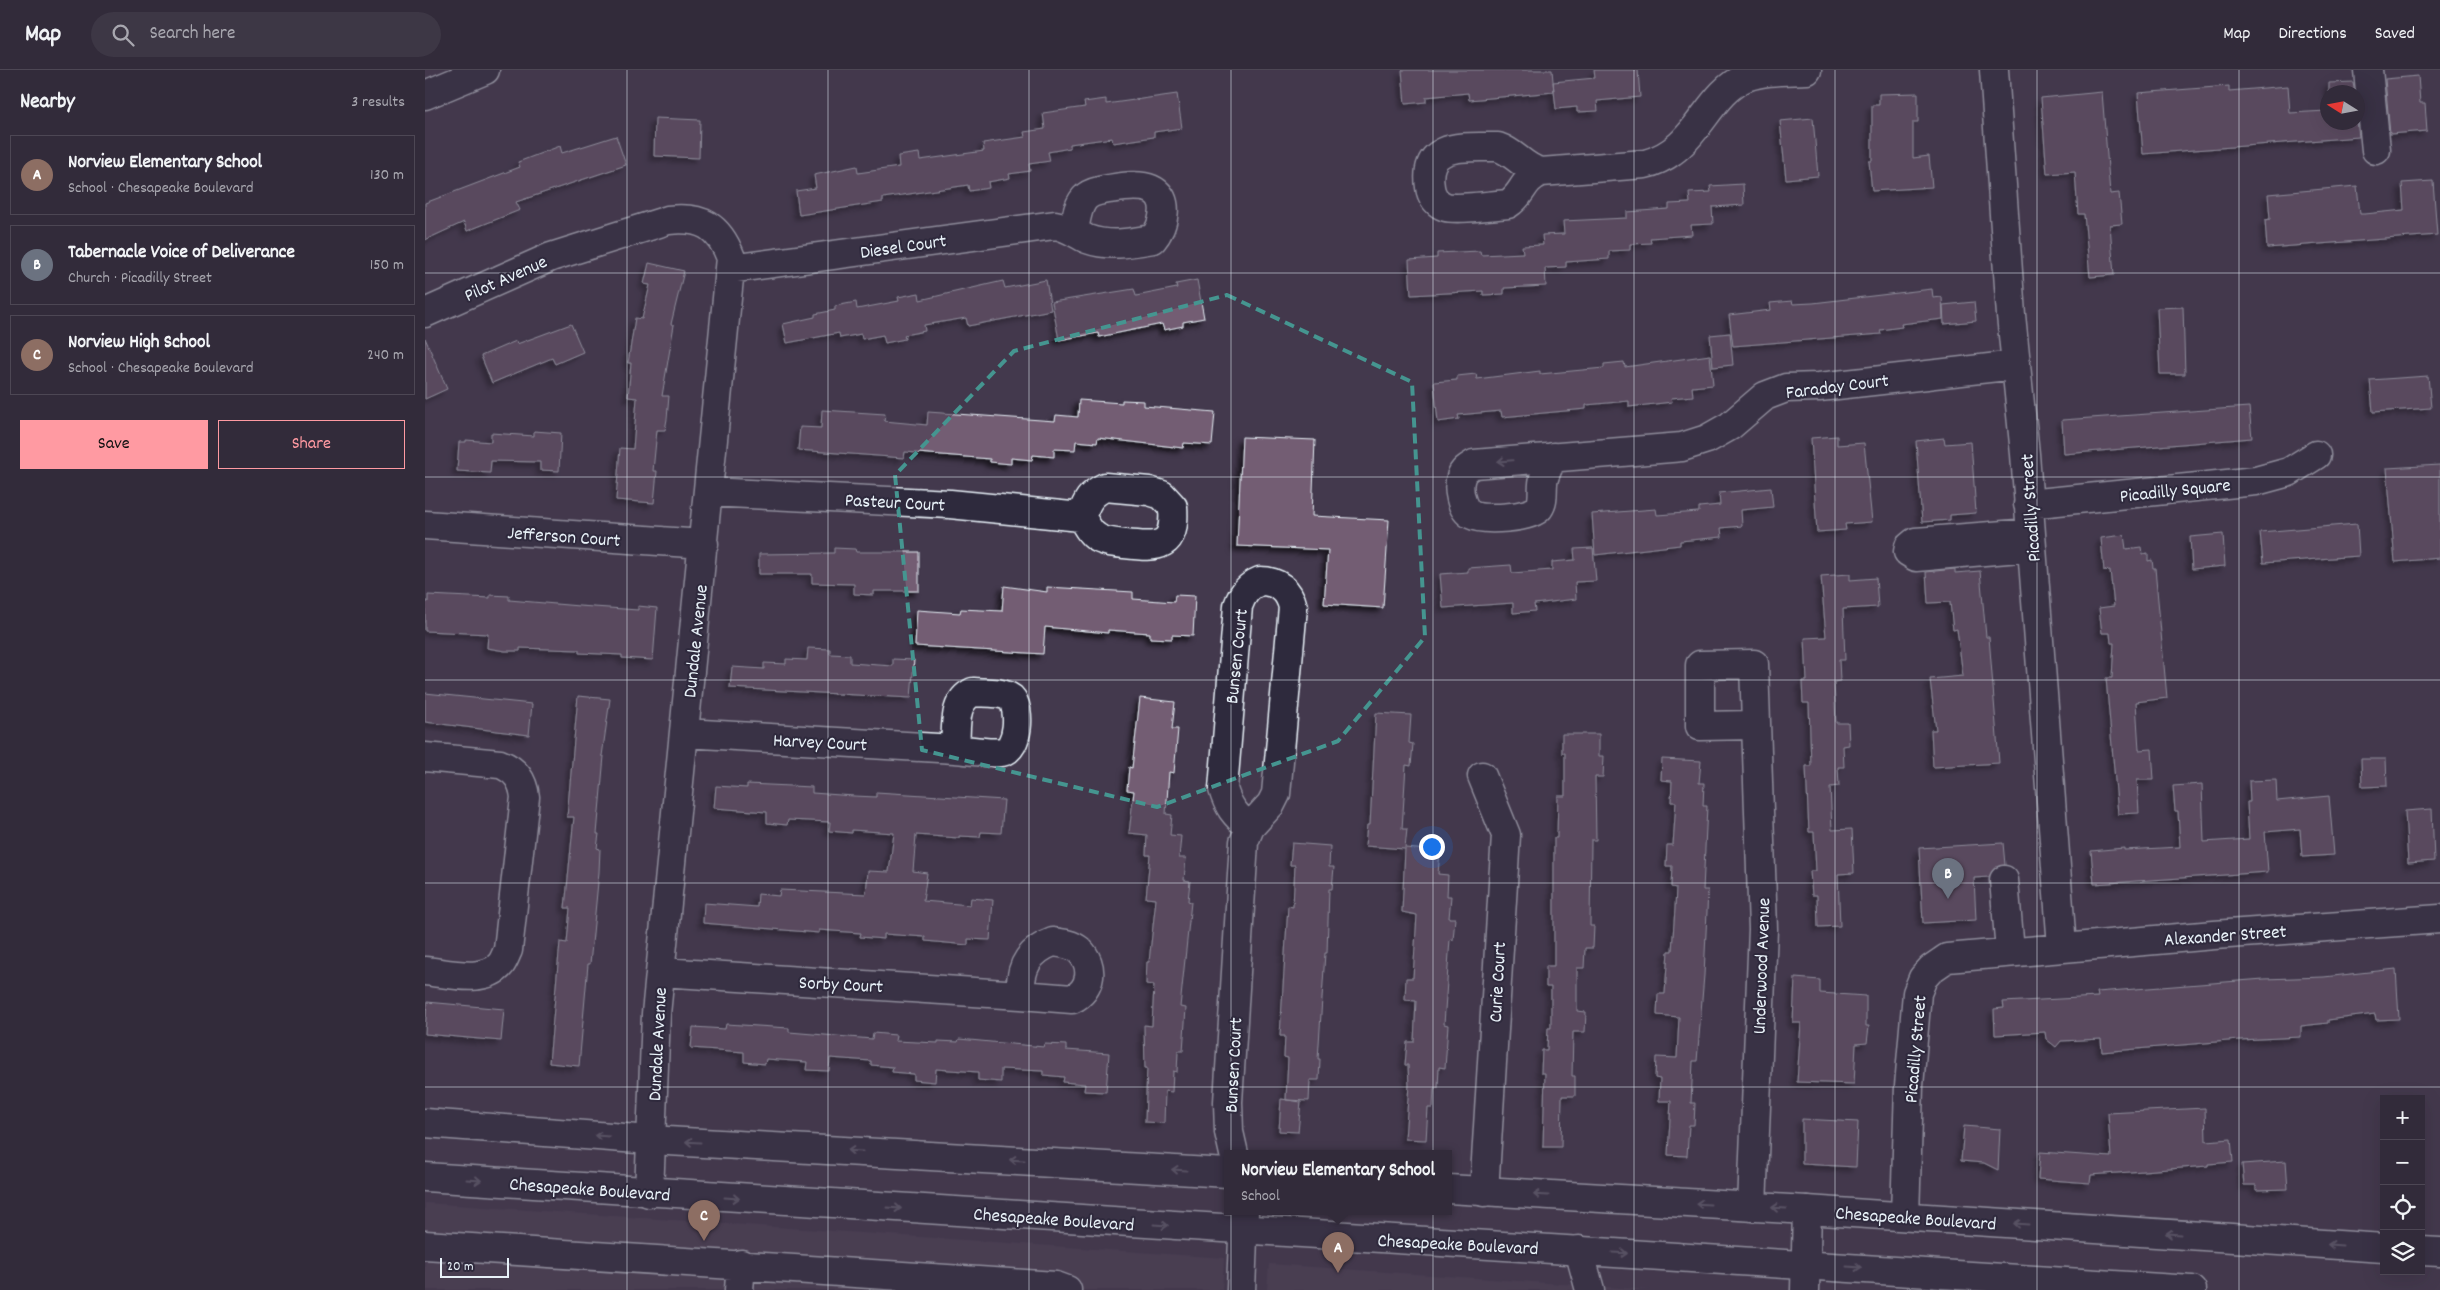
<!DOCTYPE html>
<meta charset="utf-8">
<style>
body{margin:0;font-family:Dekko,sans-serif;background:#3d3745;color:#f1f3f6}
.controls{position:absolute;right:15px;bottom:15px;display:grid;overflow:hidden;border-radius:0px;box-shadow:0 5px 20px #0002}
.controls button{width:45px;height:45px;display:grid;place-items:center;padding:0;border:0;border-bottom:1px solid #4d4754;background:#322b3a;color:#f1f3f6;font:25px sans-serif}
.compass{position:absolute;left:1895px;top:15px;width:45px;height:45px;border-radius:50%;background:#322b3a;box-shadow:0 5px 20px #0002;rotate:281deg}
.scale{position:absolute;left:15px;bottom:12px;width:69px;box-sizing:border-box;padding-left:5px;border:2px solid #e8f1f8;border-top:0;font-size:14px;line-height:18px;white-space:nowrap;color:#e8f1f8;-webkit-text-stroke:4px #2f2a3d;paint-order:stroke}
.you{position:absolute;left:1006px;top:776px;width:18px;height:18px;margin:-12px;border:4px solid #fff;border-radius:50%;background:#1a73e8;box-shadow:0 0 0 8px #1a73e833}
.badge{display:grid;place-items:center;width:32px;height:32px;border-radius:50%;background:#ff9aa2;color:#fff;font-size:16px;font-weight:700}
.pin{position:absolute;translate:-50% -41px;filter:drop-shadow(0 1px 2px #0008)}
.pin::after{content:'';position:absolute;top:26px;width:18px;height:15px;background:inherit;clip-path:polygon(0 0,100% 0,50% 100%)}
.popup{position:absolute;left:799px;top:1080px;width:228px;height:65px;box-sizing:border-box;display:grid;place-content:center;border-radius:0px;background:#322b3a;filter:drop-shadow(0 1px 4px #0005);font-size:16px;white-space:nowrap;color:#a8a7af}
.popup b{font-size:19px;color:#f1f3f6}
.popup::after{content:'';position:absolute;left:50%;top:100%;margin-left:-10px;border:10px solid transparent;border-top-color:#322b3a}
.list{margin:0;padding:0;list-style:none}
h2{display:flex;justify-content:space-between;align-items:center;height:65px;margin:0;padding:0 20px;font-size:21px}
h2 small{font-size:16px;font-weight:400;color:#a8a7af}
.list li{display:grid;grid-template-columns:32px 1fr auto;gap:15px;align-items:center;box-sizing:border-box;height:80px;margin:0 10px 10px;padding:0 10px;border:1px solid #4d4754;border-radius:0px}
.list b{display:block;font-size:19px;white-space:nowrap}
.list p{margin:0;font-size:16px;white-space:nowrap;color:#a8a7af}
.list em{font-size:16px;font-style:normal;color:#a8a7af}
.actions{display:flex;gap:10px;padding:15px 20px}
.actions a{flex:1;padding:11px 0;border:1px solid #ff9aa2;border-radius:0px;text-align:center;font-size:18px;color:#ff9aa2}
.actions .main{background:#ff9aa2;color:#111}
.icon{flex:none;width:28px;height:28px;fill:none;stroke:currentColor;stroke-width:2;stroke-linecap:round;stroke-linejoin:round}
.map{position:relative;flex:none;width:2015px;height:1220px;overflow:hidden}
header{display:flex;align-items:center;gap:30px;box-sizing:border-box;height:70px;padding:0 25px;background:#322b3a;border-bottom:1px solid #4d4754}
header strong{font-size:24px}
nav{display:flex;gap:28px;margin-inline-start:auto;font-size:18px}
.search{width:350px;height:45px;background:#3d3745;display:flex;align-items:center;gap:12px;box-sizing:border-box;padding:0 18px;border-radius:28px;color:#a8a7af;font-size:19px}
main{display:flex}
aside{flex:1;background:#322b3a}
.map>svg:first-child{display:block}
</style>
<header>
<strong>Map</strong>
<div class="search"><svg class="icon" aria-label="search" viewBox="0 0 24 24"><circle cx="10" cy="10" r="6"/><path d="M15 15l6 6"/></svg>Search here</div>
<nav><a>Map</a><a>Directions</a><a>Saved</a></nav>
</header>
<main>
<aside>
<h2>Nearby<small>3 results</small></h2>
<ul class="list">
<li><span class="badge" style="background:#8d6e63">A</span><div><b>Norview Elementary School</b><p>School · Chesapeake Boulevard</p></div><em>130 m</em></li>
<li><span class="badge" style="background:#6b7280">B</span><div><b>Tabernacle Voice of Deliverance</b><p>Church · Picadilly Street</p></div><em>150 m</em></li>
<li><span class="badge" style="background:#8d6e63">C</span><div><b>Norview High School</b><p>School · Chesapeake Boulevard</p></div><em>240 m</em></li>
</ul>
<div class="actions"><a class="main">Save</a><a>Share</a></div>
</aside>
<div class="map">
<svg width="2015" height="1220" viewBox="0 0 2015 1220">
<defs>
<filter id="shadow"><feDropShadow dx="-4.5" dy="4.5" stdDeviation="2.5" flood-color="#0009"/></filter>
</defs>
<rect width="100%" height="100%" fill="#43394d"/>
<filter id="ink" filterUnits="userSpaceOnUse"><feTurbulence type="fractalNoise" baseFrequency=".02" numOctaves="2"/><feDisplacementMap in="SourceGraphic" scale="10" xChannelSelector="R" yChannelSelector="G"/><feConvolveMatrix kernelMatrix="1 2 1 2 8 2 1 2 1" color-interpolation-filters="sRGB"/></filter>
<g filter="url(#ink)">
<path fill="#514458" d="M0 1133 799 1188 797 1220H0Z
M844 1194 1224 1220H842Z"/>
<path fill="#735d73" stroke="#e8f1f8" filter="url(#shadow)" d="M977 0H1127L1129 22 1044 30 1043 23 1001 27V32L980 34Z
M1169 0H1213L1215 27 1172 31 1173 41 1152 42V37L1131 39 1128 12 1170 8Z
M1993 6 1995 33H2000L2002 61 1965 64 1960 9Z
M1928 12 1930 22H1904V13Z
M1804 16V21L1863 16 1865 43 1902 41V52H1932L1934 67 1718 84 1713 23Z
M1677 22 1685 124 1694 123 1697 154 1685 155 1689 205 1665 207 1659 144H1653L1650 102 1622 104 1616 28Z
M1493 23V52H1488V88L1504 86 1507 117 1447 121 1444 91H1447V35H1454V24Z
M752 24 757 58 729 62V67L688 73 687 68 645 74V78L623 82 625 91 604 94 605 101 584 104 585 108 563 112 564 118 544 121 543 115 458 128V132L374 145 371 121 391 118 389 105 432 96 433 103 474 97 473 86 494 83 495 90 559 81 558 73 600 67 599 62 620 59 618 43 660 37 659 32 681 29V34Z
M230 48 275 50 274 88 229 86Z
M1388 48 1393 106 1361 109 1355 51Z
M191 66 201 95 91 132 95 140 42 161 39 152 0 170V133L95 97 93 92 135 76 137 83Z
M2008 111 2012 165 1842 178 1840 150 1845 149 1843 124 1932 116 1935 144H1940L1979 140 1977 113Z
M1318 114 1319 135 1287 137 1288 154 1266 155 1267 165 1225 168 1226 173 1205 174V180L1184 181V189L1141 192V197L1120 198 1121 216 1079 218V224L1058 225V221L986 225 984 190 1012 188V183L1055 181 1056 185 1098 183 1097 176 1118 175 1117 165 1139 164 1138 151 1202 148V142L1244 139V134L1265 133 1264 123 1286 122 1285 116Z
M224 193 259 201 246 254 249 255 237 326H244L242 349 240 360H232L228 401H232L229 433 191 430 195 378 208 379 212 328 203 327 206 293H203L210 248 217 249 225 215 219 214Z
M621 210 626 240 543 256 541 248 499 255 500 261 479 265 480 269 460 273 458 265 437 269 436 264 415 268 414 263 362 273 358 254 390 247V244L410 240V236L431 232 432 239 474 231 473 227 494 223 495 230 578 211 580 218Z
M772 210 779 248 758 252V256L739 260 737 254 674 267 673 263 634 270 627 232 709 219 711 226 752 218 751 214Z
M1507 219 1508 228 1517 227 1518 249 1476 254 1477 257 1455 260 1456 264 1308 276 1304 245 1346 240 1345 233 1367 231 1368 234 1388 233Z
M1549 232 1551 251 1519 254 1518 235Z
M1758 237 1760 304H1735L1732 238Z
M146 254 158 282 130 294 127 288 67 313 56 286 91 271 92 274Z
M1305 263 1308 295 1288 297 1285 265Z
M0 268 22 319 0 329Z
M1285 285 1288 315 1267 317 1268 326 1246 328 1247 332 1204 337V331L1161 335V339L1077 347 1076 341 1033 345 1034 349 1013 352 1009 312 1032 310V306L1051 304 1052 309 1115 301V304L1179 298V294L1199 292 1200 297Z
M2003 306 2006 338 1948 342 1945 310Z
M654 330 697 333V330L719 331V336L790 342 787 375 759 373 758 378 673 368 672 373 651 371 650 380 629 379V387L608 385 607 390 586 388V394L565 392V389L480 382 479 388 373 380 375 357 396 358 397 340 460 344 459 351 502 355 503 342 630 351 631 345 653 347Z
M1824 337 1827 368 1639 384 1637 350Z
M109 361 136 363 134 401 115 400V392L66 391 65 403 32 401 34 372H41V370L66 372V363L109 366Z
M1412 366V375L1439 373 1447 452 1420 454 1421 460 1392 462 1386 368Z
M817 367 890 370 887 446 964 450 958 538 899 534 903 480 812 476Z
M1519 368 1520 374 1546 372 1551 443 1525 445V450L1497 452 1491 371Z
M2015 395V488L1970 492 1962 398Z
M1346 418 1348 437 1316 440 1317 456 1296 458 1297 467 1255 471V475L1170 485 1167 444 1231 439 1232 445 1274 442V437L1295 435 1294 423Z
M1932 454 1934 486 1838 493 1835 462Z
M1798 464 1800 496 1767 499 1765 467Z
M1699 465 1701 479 1716 477 1717 484 1723 483V491L1727 490 1728 498H1730L1742 628 1711 632 1714 680 1727 679 1729 710H1712L1714 743 1693 744 1681 608H1687L1689 573H1686L1685 563H1677L1674 538 1689 536 1685 500 1679 501 1676 468Z
M409 478 430 479 431 482H494V521H449V525L429 524V514L387 513V504H334V484L409 483Z
M1168 478 1171 511 1150 512 1151 529 1109 534 1110 541 1088 543V533L1018 538 1015 504 1043 502V498L1086 495 1087 503 1127 500V492L1150 490 1149 479Z
M1530 499V503L1555 501 1561 567H1564L1574 693 1508 697 1506 660H1511L1505 609 1538 606 1532 559 1528 560 1525 532 1503 533 1501 502Z
M1425 504V510L1451 508 1453 537 1418 539 1420 590H1414L1415 611 1409 612 1411 653H1423L1424 675 1418 676 1419 697H1413L1414 716 1405 717 1407 760 1427 759 1429 803 1413 804 1415 856 1393 857 1392 825H1387L1385 801H1391L1389 762H1384L1381 696H1386L1384 633H1378L1377 611H1382L1380 568 1401 567 1396 506Z
M579 516 622 522V517L708 522V529L749 532 750 525 770 526 768 566 747 565V569L725 568V563L683 560V563L620 557 618 584 490 576 492 540 535 543 536 539 577 541Z
M3 525 65 528V525L84 526V530L154 536 213 540V536L232 538 228 590 197 588V585L154 583V580L95 578V581H80L62 578 63 564 0 561V532H3Z
M383 578 405 579V584L425 585V593L468 596V589L489 590 486 628 305 618 307 597 339 599V593L361 594V589L382 590Z
M0 623 107 634 104 665 0 652Z
M153 626 185 629 177 686H179L172 764H174L172 778 175 779 174 802 165 894H163L154 996 124 993 135 872 142 873 145 838H140L149 747H142Z
M715 628 750 632 747 659H753L749 703 744 702 741 744 747 745 745 765 756 766 754 788H761L759 810 765 811 763 831 766 832 755 937 761 938 758 981H753L752 1002 748 1001 747 1022 740 1021 739 1053 720 1052 722 998H720L719 955 727 956 729 915 721 914 722 892H724L731 829 721 828 725 785H721L722 765 704 763 709 721 702 720 704 697 707 698Z
M951 643 986 645 984 673 988 674 986 696 981 695 977 759H982L980 778 1015 781 1013 804 1023 805 1022 826H1026L1024 848H1030L1028 870 1025 869 1019 954 1023 955 1020 998 1014 997 1013 1018H1009L1008 1038H1003L1001 1070 980 1069 984 1015 983 995H980L982 972H989L991 931 980 930 981 908H988L992 845 977 842 980 779 940 776 942 755H945Z
M1137 664H1174V686H1179L1178 707H1170L1171 770H1166L1165 856H1169L1168 878H1160L1159 898H1152V941L1161 942 1160 962H1148L1147 1006H1150V1026H1137L1136 1077H1118L1120 1003H1116L1117 980H1122L1123 958H1126V917H1121V896H1129V768H1132L1133 726H1140V683H1137Z
M1237 689 1276 691 1274 713H1279L1278 736H1282L1278 820H1283L1279 905 1272 991H1268L1266 1033H1270L1269 1055H1264L1262 1086 1243 1085 1246 1031H1234L1235 1009 1230 1008 1231 987 1252 988 1254 947 1232 945 1233 924H1240L1243 881H1247L1250 839 1251 818 1246 817 1247 796H1241L1242 775H1248L1251 732H1246L1247 711 1236 710Z
M1936 689H1961L1962 716 1937 717Z
M1851 710 1852 731 1904 726 1909 785 1877 787 1875 759 1840 762 1843 802 1669 814 1666 781 1699 778V780L1755 777 1753 741H1750L1748 716 1777 714 1779 772 1824 769 1822 732H1825L1824 711Z
M322 714 387 717V723L429 726 451 727V722L579 730 576 763 556 762 555 767 534 766V768L491 765 488 801 502 803 498 831 545 835 546 828 568 830 565 870 543 869V875L500 871V867L459 864V869L435 867 436 863 394 860V863L278 853 279 833 332 837 333 824 354 826 355 820 441 824 443 801 464 802 469 763 427 760V763L404 761 405 752 363 750 362 755 342 753V742L289 738 291 716 322 718Z
M2007 739 2009 791 1983 793 1980 741Z
M867 773 905 776 904 797H909L907 819H904L902 883H900L893 989H895L894 1010H885L884 1031 861 1030 863 988 859 987 860 966H855L863 836 868 837 870 795H865Z
M1578 773 1580 795 1570 798 1564 807 1549 808 1551 850 1498 853 1494 778Z
M1971 899 1974 949 1951 950 1950 944 1903 950V953L1876 956V967L1814 970 1677 982 1676 969 1636 971 1631 977 1621 969 1620 962 1570 965 1569 939 1579 938 1578 932 1673 927 1672 922 1839 909 1899 907Z
M1370 908 1395 910V923L1441 926V956H1444L1442 973 1431 974 1429 1014 1372 1012 1376 953H1368Z
M2 932 79 939 76 971 0 964Z
M301 954 364 958V962L447 969 448 963 471 965 470 971 513 973V971L533 972 534 969 619 977 620 974 641 975V980L684 983 681 1022 659 1021 660 1014 638 1012 639 1007 618 1005V1001L576 999V1012L553 1010V1002L511 999 510 1012 489 1010V1004L467 1002 468 997 446 995V991L405 988 404 1001 381 1000 382 992 341 989 340 994 319 992V982L266 978 268 957 300 959Z
M856 1029 876 1032 873 1062 854 1061Z
M1780 1038 1781 1071 1806 1069 1808 1092 1783 1094V1096L1666 1105 1665 1113 1613 1109 1615 1082 1686 1087 1683 1043Z
M1377 1049 1433 1052 1431 1097 1377 1094Z
M1539 1056 1575 1059 1573 1100 1559 1093 1536 1091Z
M1861 1091 1863 1119 1831 1120V1115H1819L1817 1094Z"/>
<g fill="none" stroke-linecap="round" stroke-linejoin="round">
<defs>
<path id="minor" d="M1569 0 1586 245 1600 384 1637 877
M1943 0 1951 80
M1073 77C1091 83 1098 98 1116 102 1096 111 1099 124 1083 134 1069 135 1032 140 1021 137 1012 134 1006 126 1005 117 998 70 1042 78 1073 77Z
M1116 102 1220 94C1273 81 1280 24 1321 7 1339 0 1362 1 1382 0
M305 199 630 155C643 157 651 164 662 169 684 177 705 173 728 169 738 157 747 128 726 119 714 114 697 117 684 119 677 120 667 122 662 126 652 134 651 150 649 162
M0 243 126 187 243 150C277 146 294 156 306 188L231 944 224 1123
M1128 387C1125 393 1121 401 1119 408 1116 418 1120 430 1114 438 1106 448 1058 451 1047 445 1036 440 1032 418 1036 407 1038 400 1044 397 1049 394L1257 377 1282 369 1305 356 1340 326 1361 318 1394 317 1591 295
M680 417 724 421 737 425 748 437C751 478 734 478 700 474 691 473 677 472 670 466 664 462 660 452 656 447 662 431 665 424 680 417Z
M284 422 525 434 656 447
M1603 434 1831 411 1864 402 1891 385
M0 455 279 474
M1605 463 1490 472 1484 477 1483 482 1491 487 1606 477
M835 511C853 511 864 520 868 537L851 724 846 734 825 757C810 746 803 736 798 719L813 536C817 524 823 516 835 511Z
M548 622C559 623 577 621 586 628 596 638 594 679 577 682 563 684 545 680 530 679 532 658 527 632 548 622Z
M260 663 530 679
M0 687 75 694C91 700 98 710 100 727L83 880C81 884 79 890 76 894 60 914 22 903 0 901
M1057 706 1081 765 1059 1122
M1579 810 1585 881
M628 872C637 873 647 874 654 880 670 895 667 920 647 929L596 925C594 899 603 881 628 872Z
M236 902 596 925
M809 1084 804 1062 803 1032 819 772 825 757
M1327 1137 1338 859 1329 594 1275 595V656L1330 655
M1480 1146 1484 1016 1492 923 1498 908 1506 899 1522 888 1789 865 2015 849
M0 1175 631 1216 642 1220
M1154 1180 1165 1220
M314 1220 316 1194
M816 1220 819 1142
M1380 1220 1382 1140"/>
<path id="major" d="M0 1053 226 1070 803 1103
M0 1107 1767 1220
M1023 1119 1382 1140 1959 1178
M1996 1181 2015 1182"/>
<path id="highway" d="M0 25 60 0"/>
</defs>
<use href="#minor" stroke="#e8f1f8" stroke-width="31"/>
<use href="#major" stroke="#e8f1f8" stroke-width="31"/>
<use href="#highway" stroke="#e8f1f8" stroke-width="31"/>
<use href="#minor" stroke="#2f2a3d" stroke-width="28"/>
<use href="#major" stroke="#2f2a3d" stroke-width="28"/>
<use href="#highway" stroke="#2f2a3d" stroke-width="28"/>
</g>
<defs><path id="oneway-shaft" d="M-6 0H5M1.5-3L5.5 0L1.5 3" fill="none" stroke-width="1.6" stroke-linecap="round" stroke-linejoin="round" transform="scale(1.25)"/></defs>
<g stroke="#70707e">
<use href="#oneway-shaft" transform="translate(1080 391) rotate(175)"/>
<use href="#oneway-shaft" transform="translate(177 1066) rotate(-176)"/>
<use href="#oneway-shaft" transform="translate(268 1072) rotate(-177)"/>
<use href="#oneway-shaft" transform="translate(430 1081) rotate(-177)"/>
<use href="#oneway-shaft" transform="translate(592 1090) rotate(-177)"/>
<use href="#oneway-shaft" transform="translate(754 1100) rotate(-176)"/>
<use href="#oneway-shaft" transform="translate(49 1110) rotate(4)"/>
<use href="#oneway-shaft" transform="translate(1116 1125) rotate(-177)"/>
<use href="#oneway-shaft" transform="translate(307 1128) rotate(4)"/>
<use href="#oneway-shaft" transform="translate(1278 1134) rotate(-177)"/>
<use href="#oneway-shaft" transform="translate(469 1138) rotate(4)"/>
<use href="#oneway-shaft" transform="translate(1354 1138) rotate(-177)"/>
<use href="#oneway-shaft" transform="translate(1596 1154) rotate(-176)"/>
<use href="#oneway-shaft" transform="translate(736 1155) rotate(4)"/>
<use href="#oneway-shaft" transform="translate(1748 1164) rotate(-176)"/>
<use href="#oneway-shaft" transform="translate(1910 1175) rotate(-176)"/>
<use href="#oneway-shaft" transform="translate(1195 1183) rotate(3)"/>
<use href="#oneway-shaft" transform="translate(1429 1197) rotate(4)"/>
</g>
</g>
<path d="M0 0H2015V1220H0ZM802 225 987 312 1000 567 913 671 732 737 497 680 470 405 589 281Z" fill="#43394d" fill-opacity=".55" fill-rule="evenodd"/>
<path fill="none" stroke="#459590" stroke-width="4" stroke-dasharray="10 6" stroke-linejoin="round" d="M802 225 987 312 1000 567 913 671 732 737 497 680 470 405 589 281Z"/>
<path fill="none" stroke="#e8f1f8" stroke-width="1" stroke-opacity="0.55" d="M202 0V1220M403 0V1220M604 0V1220M806 0V1220M1008 0V1220M1209 0V1220M1410 0V1220M1612 0V1220M1814 0V1220M0 203H2015M0 407H2015M0 610H2015M0 813H2015M0 1017H2015"/>
<g text-anchor="middle" stroke-width="4" stroke-linejoin="round" paint-order="stroke">
<g font-size="19" fill="#e8f1f8" stroke="#2f2a3d">
<text transform="translate(478 175) rotate(-8)" y="7">Diesel Court</text>
<text transform="translate(80 207) rotate(-24)" y="7">Pilot Avenue</text>
<text transform="translate(1412 315) rotate(-7)" y="7">Faraday Court</text>
<text transform="translate(1750 419) rotate(-6)" y="7">Picadilly Square</text>
<text transform="translate(470 431) rotate(3)" y="7">Pasteur Court</text>
<text transform="translate(1604 438) rotate(-94)" y="7">Picadilly Street</text>
<text transform="translate(139 465) rotate(4)" y="7">Jefferson Court</text>
<text transform="translate(269 571) rotate(-84)" y="7">Dundale Avenue</text>
<text transform="translate(810 586) rotate(-84)" y="7">Bunsen Court</text>
<text transform="translate(395 671) rotate(3)" y="7">Harvey Court</text>
<text transform="translate(1800 864) rotate(-4)" y="7">Alexander Street</text>
<text transform="translate(1335 896) rotate(-88)" y="7">Underwood Avenue</text>
<text transform="translate(1071 912) rotate(-87)" y="7">Curie Court</text>
<text transform="translate(416 913) rotate(3)" y="7">Sorby Court</text>
<text transform="translate(231 974) rotate(-87)" y="7">Dundale Avenue</text>
<text transform="translate(1489 979) rotate(-85)" y="7">Picadilly Street</text>
<text transform="translate(807 995) rotate(-87)" y="7">Bunsen Court</text>
<text transform="translate(165 1118) rotate(4)" y="7">Chesapeake Boulevard</text>
<text transform="translate(1491 1147) rotate(4)" y="7">Chesapeake Boulevard</text>
<text transform="translate(629 1148) rotate(4)" y="7">Chesapeake Boulevard</text>
<text transform="translate(1033 1173) rotate(3)" y="7">Chesapeake Boulevard</text>
</g>
</g>
</svg>
<div class="controls">
<button>+</button>
<button>−</button>
<button><svg class="icon" aria-label="locate" viewBox="0 0 24 24"><circle cx="12" cy="12" r="6"/><path d="M12 2v4M12 18v4M2 12h4M18 12h4"/></svg></button>
<button><svg class="icon" aria-label="layers" viewBox="0 0 24 24"><path d="M12 4l9 5-9 5-9-5zM3 14l9 5 9-5"/></svg></button>
</div>
<svg class="compass" viewBox="-18 -18 36 36"><path d="M0-13l5 13h-10z" fill="#e53935"/><path d="M0 13l5-13h-10z" fill="#a8a7af"/></svg>
<div class="scale">20 m</div>
<div class="you"></div>
<div class="pin badge" style="left:913px;top:1203px;background:#8d6e63">A</div>
<div class="popup"><b>Norview Elementary School</b>School</div>
<div class="pin badge" style="left:1523px;top:829px;background:#6b7280">B</div>
<div class="pin badge" style="left:279px;top:1171px;background:#8d6e63">C</div>
</div>
</main>
